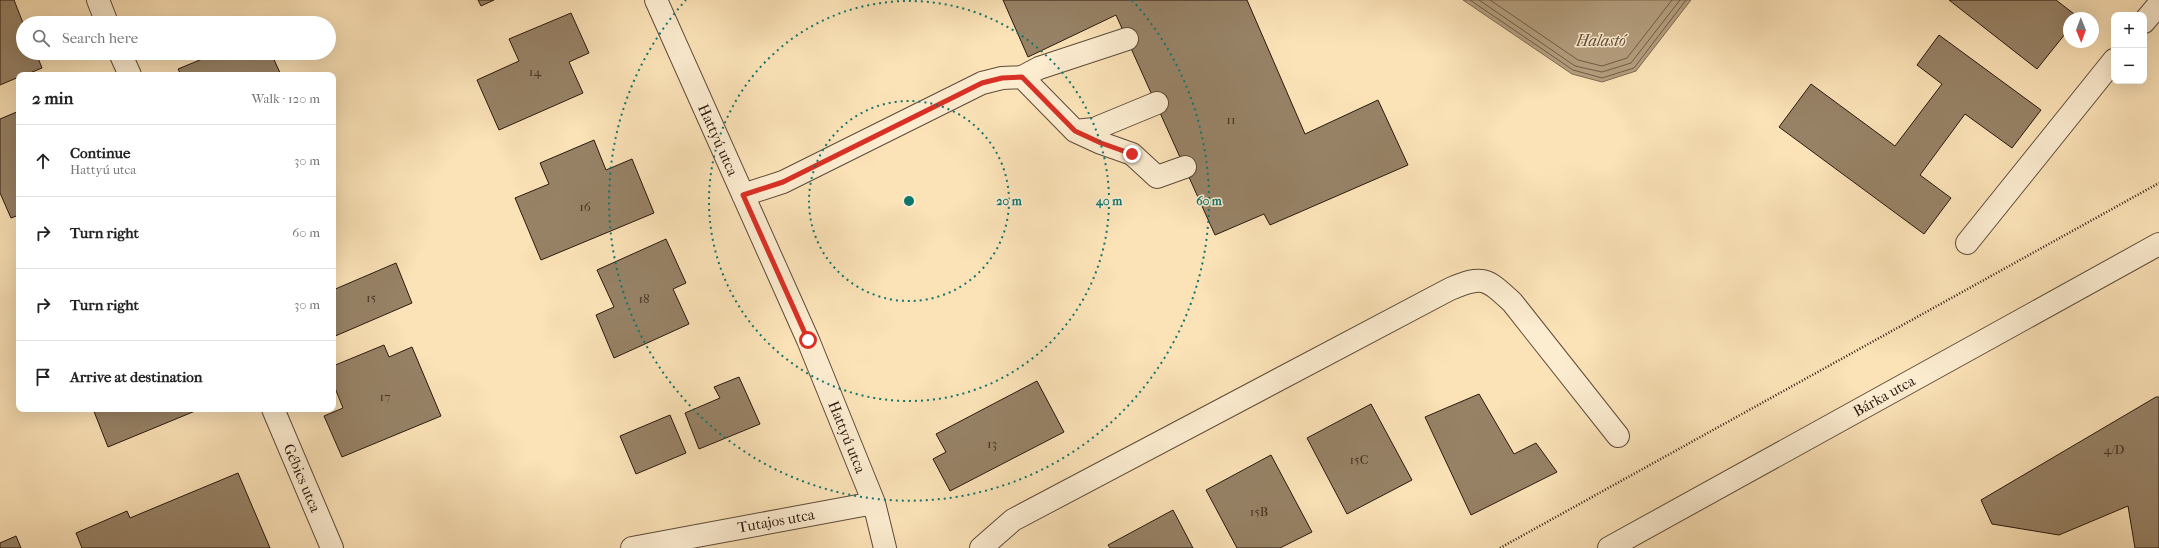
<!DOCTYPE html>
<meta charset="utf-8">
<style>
body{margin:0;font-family:"IM FELL French Canon",serif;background:#f2f2f2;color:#222}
.controls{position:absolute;right:12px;top:12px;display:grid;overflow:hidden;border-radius:8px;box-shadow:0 4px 16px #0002}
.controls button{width:36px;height:36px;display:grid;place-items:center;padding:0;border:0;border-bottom:1px solid #e0e0e0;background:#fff;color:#222;font:20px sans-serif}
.compass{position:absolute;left:2063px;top:12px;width:36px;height:36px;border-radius:50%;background:#fff;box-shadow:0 4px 16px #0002;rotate:179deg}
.stop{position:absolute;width:12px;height:12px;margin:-9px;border:3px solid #d93025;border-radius:50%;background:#fff}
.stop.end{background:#d93025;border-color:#fff;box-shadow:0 1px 4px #0008}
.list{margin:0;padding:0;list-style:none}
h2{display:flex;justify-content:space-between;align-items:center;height:52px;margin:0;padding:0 16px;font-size:17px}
h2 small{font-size:13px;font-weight:400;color:#767676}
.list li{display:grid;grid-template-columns:26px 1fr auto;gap:12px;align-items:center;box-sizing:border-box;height:72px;padding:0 16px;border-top:1px solid #e0e0e0}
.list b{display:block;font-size:15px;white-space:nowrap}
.list p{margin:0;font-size:13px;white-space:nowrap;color:#767676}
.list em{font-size:13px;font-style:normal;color:#767676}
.icon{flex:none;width:22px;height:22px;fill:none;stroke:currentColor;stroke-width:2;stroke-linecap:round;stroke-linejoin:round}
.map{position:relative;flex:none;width:2159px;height:548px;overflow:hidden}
.search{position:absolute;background:#fff;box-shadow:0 4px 16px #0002;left:16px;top:16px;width:320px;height:44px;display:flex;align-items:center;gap:10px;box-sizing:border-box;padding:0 14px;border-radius:22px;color:#767676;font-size:15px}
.panel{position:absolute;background:#fff;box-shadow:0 4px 16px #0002;left:16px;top:72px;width:320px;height:340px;border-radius:8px}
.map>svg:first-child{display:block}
</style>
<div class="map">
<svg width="2159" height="548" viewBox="0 0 2159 548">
<rect width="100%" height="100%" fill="#fbe2b7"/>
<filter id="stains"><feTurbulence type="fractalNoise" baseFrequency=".005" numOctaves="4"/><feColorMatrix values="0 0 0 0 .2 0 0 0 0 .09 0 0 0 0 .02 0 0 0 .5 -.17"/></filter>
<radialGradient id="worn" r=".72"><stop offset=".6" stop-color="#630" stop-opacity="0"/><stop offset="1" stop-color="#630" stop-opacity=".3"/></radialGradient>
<path fill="#b49e7e" stroke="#7d6951" d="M1463 0H1691L1636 71 1602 82 1572 74Z"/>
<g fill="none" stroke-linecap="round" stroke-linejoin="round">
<path stroke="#6f5c46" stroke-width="1" d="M1470 0 1573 70 1602 78 1634 68 1686 0
M1479 0 1575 66 1602 72 1631 63 1680 0
M1490 0 1578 60 1602 66 1627 58 1672 0"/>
</g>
<path fill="#978266" stroke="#2a190e" d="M0 0H14L23 23V53H36L42 68 25 75H19V77L0 85Z
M478 0H494L481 6Z
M1003 0H1247L1305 134 1378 100 1408 165 1270 225 1264 214 1215 235 1116 15 1028 57Z
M1949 0H2056L2078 17 2069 18V29L2037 69Z
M571 13 589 53 569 62 583 93 499 130 477 80 519 61 509 39Z
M1939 35 2041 110 2012 148 1965 114 1920 175 1951 198 1924 234 1779 127 1811 84 1895 146 1942 84 1917 65Z
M217 53H271L281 75H181L178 69Z
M19 111V215L11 218 0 193V119Z
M594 140 606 170 632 159 654 213 541 260 515 198 549 184 540 163Z
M666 239 686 283 673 289 689 324 614 358 596 315 614 307 597 270Z
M396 263 412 303 333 337V290Z
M384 345 389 357 412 347 441 416 342 457 324 416 343 408 333 383V366Z
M739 377 760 424 699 449 685 413 720 398 714 387Z
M1037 381 1064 432 950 491 933 459 946 452 936 434Z
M1479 394 1514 454 1536 443 1557 472 1471 515 1425 417Z
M2156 397H2159V548H2135L2128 506 2059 535 1992 524 1981 500Z
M1371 404 1412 480 1347 514 1307 438Z
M93 409H200L108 447Z
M670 415 686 453 636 474 620 436Z
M1271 455 1312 532 1280 548H1237L1206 490Z
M238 473 270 548H82L76 533 127 511 130 518Z
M1173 510 1193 548H1110L1108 545Z
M16 536 21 548H0V543Z"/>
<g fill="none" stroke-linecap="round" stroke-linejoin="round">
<defs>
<path id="minor" d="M98 0 107 23
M656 0 808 340 874 503 885 548
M2144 22 2159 4
M120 53 130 75
M1022 77 1075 131 1094 129 1157 103
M1075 131 1101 143 1132 154 1157 177 1185 167
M743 195 783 182 982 83 1002 78 1022 77 1039 68 1127 39
M1967 243 2114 60
M273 409 332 548
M632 548 874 503
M981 548 1013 520 1450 289C1483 275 1486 278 1512 302L1618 436
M1609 548 2159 244"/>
</defs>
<use href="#minor" stroke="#5e4b38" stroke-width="24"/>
<path stroke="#2a190e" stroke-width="2.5" stroke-dasharray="1 2" stroke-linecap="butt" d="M1500 548 2159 183"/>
<use href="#minor" stroke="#fcecd0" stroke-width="22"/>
</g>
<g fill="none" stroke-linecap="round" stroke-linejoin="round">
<path stroke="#d93025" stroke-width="5" d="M808 340 743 195 783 182 982 83 1002 78 1022 77 1075 131 1101 143 1132 154"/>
</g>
<g fill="none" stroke="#0f766e" stroke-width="2" stroke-dasharray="2 4">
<circle cx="909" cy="201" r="100"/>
<circle cx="909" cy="201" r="200"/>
<path d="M1132 0A300 300 0 1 1 686 0"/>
</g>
<g text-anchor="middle" stroke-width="3" stroke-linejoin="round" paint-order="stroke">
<g font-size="13" fill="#453324">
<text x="535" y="76">14</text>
<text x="1231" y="124">11</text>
<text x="585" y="211">16</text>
<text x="371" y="302">15</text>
<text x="644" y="303">18</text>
<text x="385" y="401">17</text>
<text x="992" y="448">13</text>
<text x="2114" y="454">4/D</text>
<text x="1359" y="464">15C</text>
<text x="1259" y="516">15B</text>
</g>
<g font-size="15" fill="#2a190e" stroke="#fcecd0">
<text transform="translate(718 140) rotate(66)" y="5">Hattyú utca</text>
<text transform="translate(1884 396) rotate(-29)" y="5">Bárka utca</text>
<text transform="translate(847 437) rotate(68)" y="5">Hattyú utca</text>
<text transform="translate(302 478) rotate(67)" y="5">Gébics utca</text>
<text transform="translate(776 521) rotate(-10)" y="5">Tutajos utca</text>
</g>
<g font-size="16" font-style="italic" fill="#614e3b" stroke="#fcecd0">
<text x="1601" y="46">Halastó</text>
</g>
</g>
<circle cx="909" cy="201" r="6" fill="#0f766e" stroke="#fcecd0" stroke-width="2"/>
<g font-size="12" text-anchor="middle" font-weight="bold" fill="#0f766e" stroke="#fcecd0" stroke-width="3" stroke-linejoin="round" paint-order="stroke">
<text x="1009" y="205">20 m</text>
<text x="1109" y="205">40 m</text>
<text x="1209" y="205">60 m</text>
</g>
<rect width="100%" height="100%" filter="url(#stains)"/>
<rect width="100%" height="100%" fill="url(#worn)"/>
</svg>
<div class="controls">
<button>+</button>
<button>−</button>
</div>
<svg class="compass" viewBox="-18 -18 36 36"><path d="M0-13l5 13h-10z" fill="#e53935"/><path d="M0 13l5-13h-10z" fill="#767676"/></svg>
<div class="stop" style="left:808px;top:340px"></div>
<div class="stop end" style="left:1132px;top:154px"></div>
<div class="search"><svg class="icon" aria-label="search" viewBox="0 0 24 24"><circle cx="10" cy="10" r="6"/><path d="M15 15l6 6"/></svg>Search here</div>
<section class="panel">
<h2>2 min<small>Walk · 120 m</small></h2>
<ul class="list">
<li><svg class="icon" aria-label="ahead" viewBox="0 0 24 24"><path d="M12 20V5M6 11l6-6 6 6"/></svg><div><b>Continue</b><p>Hattyú utca</p></div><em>30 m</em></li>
<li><svg class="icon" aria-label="right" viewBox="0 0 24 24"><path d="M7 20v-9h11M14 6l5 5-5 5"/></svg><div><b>Turn right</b></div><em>60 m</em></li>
<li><svg class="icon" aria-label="right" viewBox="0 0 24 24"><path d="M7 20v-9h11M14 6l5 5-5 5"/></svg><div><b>Turn right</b></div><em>30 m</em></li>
<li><svg class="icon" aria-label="arrive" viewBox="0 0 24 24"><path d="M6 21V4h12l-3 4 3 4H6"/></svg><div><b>Arrive at destination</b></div></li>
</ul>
</section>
</div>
